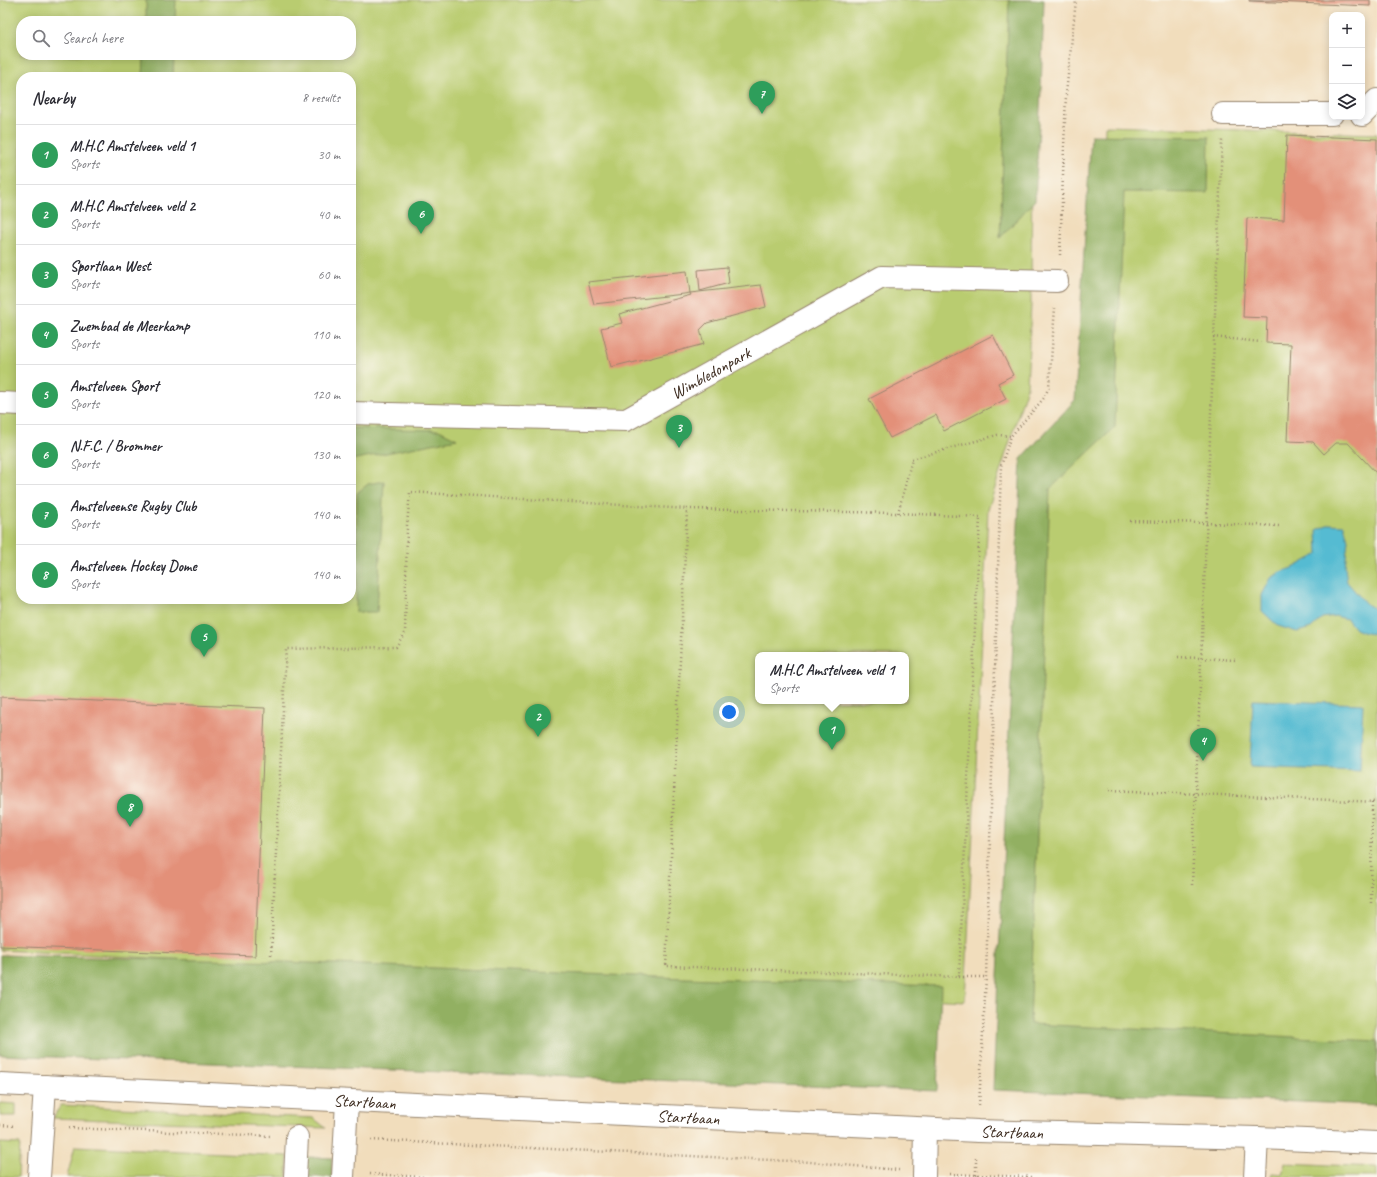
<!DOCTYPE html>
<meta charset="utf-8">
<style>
body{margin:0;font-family:Caveat,sans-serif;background:#f7f7f7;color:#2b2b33}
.controls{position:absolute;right:12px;top:12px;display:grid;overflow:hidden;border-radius:8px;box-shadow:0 2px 10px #0003}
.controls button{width:36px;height:36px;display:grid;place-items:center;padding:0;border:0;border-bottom:1px solid #e1e1e2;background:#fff;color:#2b2b33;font:20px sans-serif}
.you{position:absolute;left:729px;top:712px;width:14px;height:14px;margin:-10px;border:3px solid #fff;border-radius:50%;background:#1a73e8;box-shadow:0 0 0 6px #1a73e833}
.badge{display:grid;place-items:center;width:26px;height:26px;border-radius:50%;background:#d1495b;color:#fff;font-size:13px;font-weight:700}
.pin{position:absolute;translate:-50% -33px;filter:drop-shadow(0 1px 2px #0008)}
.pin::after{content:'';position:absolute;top:21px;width:14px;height:12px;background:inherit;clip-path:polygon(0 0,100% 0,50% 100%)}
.popup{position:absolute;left:755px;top:652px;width:154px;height:52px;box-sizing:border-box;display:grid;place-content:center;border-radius:8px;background:#fff;filter:drop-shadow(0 1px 3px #0005);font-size:13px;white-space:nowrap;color:#7c7c81}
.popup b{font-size:15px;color:#2b2b33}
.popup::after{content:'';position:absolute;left:50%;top:100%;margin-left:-8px;border:8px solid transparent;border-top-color:#fff}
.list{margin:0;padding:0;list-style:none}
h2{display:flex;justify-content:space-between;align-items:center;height:52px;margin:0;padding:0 16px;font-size:17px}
h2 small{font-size:13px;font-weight:400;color:#7c7c81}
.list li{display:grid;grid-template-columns:26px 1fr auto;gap:12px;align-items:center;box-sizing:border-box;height:60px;padding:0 16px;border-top:1px solid #e1e1e2}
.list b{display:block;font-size:15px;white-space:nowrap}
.list p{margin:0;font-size:13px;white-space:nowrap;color:#7c7c81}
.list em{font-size:13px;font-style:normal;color:#7c7c81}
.icon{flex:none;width:22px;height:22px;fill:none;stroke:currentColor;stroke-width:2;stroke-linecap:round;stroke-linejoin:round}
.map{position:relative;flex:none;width:1377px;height:1177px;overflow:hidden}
.search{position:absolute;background:#fff;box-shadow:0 2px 10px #0003;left:16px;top:16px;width:340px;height:44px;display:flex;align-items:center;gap:10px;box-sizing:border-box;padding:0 14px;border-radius:16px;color:#7c7c81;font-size:15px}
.panel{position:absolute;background:#fff;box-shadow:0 2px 10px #0003;left:16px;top:72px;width:340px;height:532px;border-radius:16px}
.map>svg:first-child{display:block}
</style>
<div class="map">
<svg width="1377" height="1177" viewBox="0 0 1377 1177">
<rect width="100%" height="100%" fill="#fbf7ec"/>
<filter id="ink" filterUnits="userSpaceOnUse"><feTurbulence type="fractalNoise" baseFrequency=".025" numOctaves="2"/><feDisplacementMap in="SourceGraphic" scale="8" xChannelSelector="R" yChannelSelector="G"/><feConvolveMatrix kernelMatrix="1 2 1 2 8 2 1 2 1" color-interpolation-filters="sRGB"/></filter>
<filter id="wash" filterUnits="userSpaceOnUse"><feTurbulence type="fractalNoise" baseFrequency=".012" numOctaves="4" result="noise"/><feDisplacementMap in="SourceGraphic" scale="16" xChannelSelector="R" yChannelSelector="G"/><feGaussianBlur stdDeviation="0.9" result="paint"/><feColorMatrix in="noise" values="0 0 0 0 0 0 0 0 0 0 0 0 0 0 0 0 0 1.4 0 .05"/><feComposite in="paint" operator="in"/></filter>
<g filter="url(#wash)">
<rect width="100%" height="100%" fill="#f1ddbc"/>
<path fill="#b9cc6f" stroke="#7a7b46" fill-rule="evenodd" d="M0 0H1033L1031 305 1027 387 988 510 965 1001 0 950ZM21 21H351V55H21ZM21 77H351V599H21ZM758 655H906V701H758Z
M1105 126 1377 134V1055L1017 1034 1042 488 1099 417Z
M0 1103 16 1104V1116H0Z
M61 1105 313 1118 326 1128 53 1118Z
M0 1143 20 1144 18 1177H0Z
M75 1146 288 1156 287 1177H67Z
M1285 1163 1377 1167V1177H1271L1272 1173 1282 1174Z"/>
<path fill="#92b062" stroke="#666d40" d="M146 0H176L175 21H146Z
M1009 0H1044L1041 91 1035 200 1000 238Z
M144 55H174L173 77H143Z
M1091 135 1209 137 1208 193 1124 192 1115 427 1050 489 1030 1024 1377 1041V1105L993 1090 1021 459 1075 400Z
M351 428 439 430 457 439 351 460Z
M384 481 377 612H356L357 493 368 484Z
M0 955 285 962 684 978 941 986 937 1091 0 1055Z
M306 1157 332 1158V1177H305Z"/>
<path fill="#54bbd2" stroke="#487278" d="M1330 524 1344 525 1348 540 1345 567 1347 582 1367 605 1377 610V627L1371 634 1362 632 1355 629 1347 619 1335 616 1322 618 1311 628 1297 632 1278 626 1262 611V595L1271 578 1281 572 1295 567 1318 554 1317 530Z
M1253 700 1363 704 1360 771 1250 767Z"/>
<g id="blocks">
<path fill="#e39079" d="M1249 0H1370V6L1249 1Z
M1287 135 1377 139V474L1348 443H1336L1324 454 1313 442 1287 441 1291 344 1266 343 1267 318 1243 317 1247 218 1284 220Z
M727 267 729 283 700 291 698 270Z
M687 271 690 293 684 294 594 304 588 282Z
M761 285 766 307 707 323 700 330 704 344 632 363 631 362 611 367 601 328 622 323 619 314 691 295 690 293Z
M993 335 1013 375 998 383 1006 399 944 431 936 415 890 438 869 399Z
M0 697 265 708 255 956 0 946Z"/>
</g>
</g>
<g filter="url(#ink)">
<use href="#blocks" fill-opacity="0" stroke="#96846d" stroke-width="1"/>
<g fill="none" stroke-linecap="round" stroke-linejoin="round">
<defs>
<g id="minor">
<path d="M1223 114H1332"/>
<path d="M1362 115 1377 100"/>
<path d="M0 403 21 404"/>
<path id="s1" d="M351 413 626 420 882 277 1057 281"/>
<path id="s2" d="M0 1084 978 1131 1257 1138 1377 1143"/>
<path d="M39 1177 45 1086"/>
<path d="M295 1177 297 1137"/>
<path d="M343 1177 347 1101"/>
<path d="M924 1177 925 1129"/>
<path d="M1255 1177 1257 1138"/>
</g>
</defs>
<use href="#minor" stroke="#96846d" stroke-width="24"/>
<path stroke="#96846d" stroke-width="2.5" stroke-dasharray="1 3" stroke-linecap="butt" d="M1060 255 1066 94 1076 0
M1213 337 1261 342
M687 509 898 513 980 517 959 977 666 966Z
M898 513 912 459 997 435 1011 436
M1130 521 1206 523 1280 526
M1178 657 1237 660
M1109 790 1377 802
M1192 885 1222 140
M1371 903 1372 802
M271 955 286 649 396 647 405 632 407 525 410 492 687 509
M959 977H986
M979 1105 986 977 1001 466 1011 436 1044 398 1049 387 1055 308
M0 1125 16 1126
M69 1128 272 1136
M371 1140 810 1162 899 1170
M370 1174 423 1177
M950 1174 1031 1177
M976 1175V1156"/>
<use href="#minor" stroke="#fff" stroke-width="22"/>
</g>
</g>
<g text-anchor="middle" stroke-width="3" stroke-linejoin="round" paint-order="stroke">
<g font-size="17" fill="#3b2a1e" stroke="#fbf7ec">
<text dy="6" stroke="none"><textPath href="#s1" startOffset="372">Wimbledonpark</textPath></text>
<text dy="6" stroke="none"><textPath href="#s2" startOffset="365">Startbaan</textPath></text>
<text dy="6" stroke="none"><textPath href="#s2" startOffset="689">Startbaan</textPath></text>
<text dy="6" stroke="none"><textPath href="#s2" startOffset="1013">Startbaan</textPath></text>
</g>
</g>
</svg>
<div class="controls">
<button>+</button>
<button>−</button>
<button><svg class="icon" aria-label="layers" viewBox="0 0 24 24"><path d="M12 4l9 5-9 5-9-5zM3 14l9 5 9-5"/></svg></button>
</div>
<div class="you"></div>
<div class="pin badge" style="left:832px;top:750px;background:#2e9e5b">1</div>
<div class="popup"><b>M.H.C Amstelveen veld 1</b>Sports</div>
<div class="pin badge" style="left:538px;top:737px;background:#2e9e5b">2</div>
<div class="pin badge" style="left:679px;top:448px;background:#2e9e5b">3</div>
<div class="pin badge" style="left:1203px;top:761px;background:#2e9e5b">4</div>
<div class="pin badge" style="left:204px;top:657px;background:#2e9e5b">5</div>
<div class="pin badge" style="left:421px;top:234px;background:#2e9e5b">6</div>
<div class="pin badge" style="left:762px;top:114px;background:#2e9e5b">7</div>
<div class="pin badge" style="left:130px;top:827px;background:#2e9e5b">8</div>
<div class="search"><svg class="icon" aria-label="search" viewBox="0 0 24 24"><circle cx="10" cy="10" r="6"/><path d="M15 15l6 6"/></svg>Search here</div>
<section class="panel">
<h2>Nearby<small>8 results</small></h2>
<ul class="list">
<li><span class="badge" style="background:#2e9e5b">1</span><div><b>M.H.C Amstelveen veld 1</b><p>Sports</p></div><em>30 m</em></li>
<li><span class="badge" style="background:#2e9e5b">2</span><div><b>M.H.C Amstelveen veld 2</b><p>Sports</p></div><em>40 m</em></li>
<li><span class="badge" style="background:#2e9e5b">3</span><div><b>Sportlaan West</b><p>Sports</p></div><em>60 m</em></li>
<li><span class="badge" style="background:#2e9e5b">4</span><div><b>Zwembad de Meerkamp</b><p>Sports</p></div><em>110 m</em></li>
<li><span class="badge" style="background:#2e9e5b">5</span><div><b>Amstelveen Sport</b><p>Sports</p></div><em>120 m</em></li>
<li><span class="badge" style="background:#2e9e5b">6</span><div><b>N.F.C. / Brommer</b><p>Sports</p></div><em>130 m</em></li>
<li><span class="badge" style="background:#2e9e5b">7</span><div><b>Amstelveense Rugby Club</b><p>Sports</p></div><em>140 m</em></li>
<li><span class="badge" style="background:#2e9e5b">8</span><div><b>Amstelveen Hockey Dome</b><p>Sports</p></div><em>140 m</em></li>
</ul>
</section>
</div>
